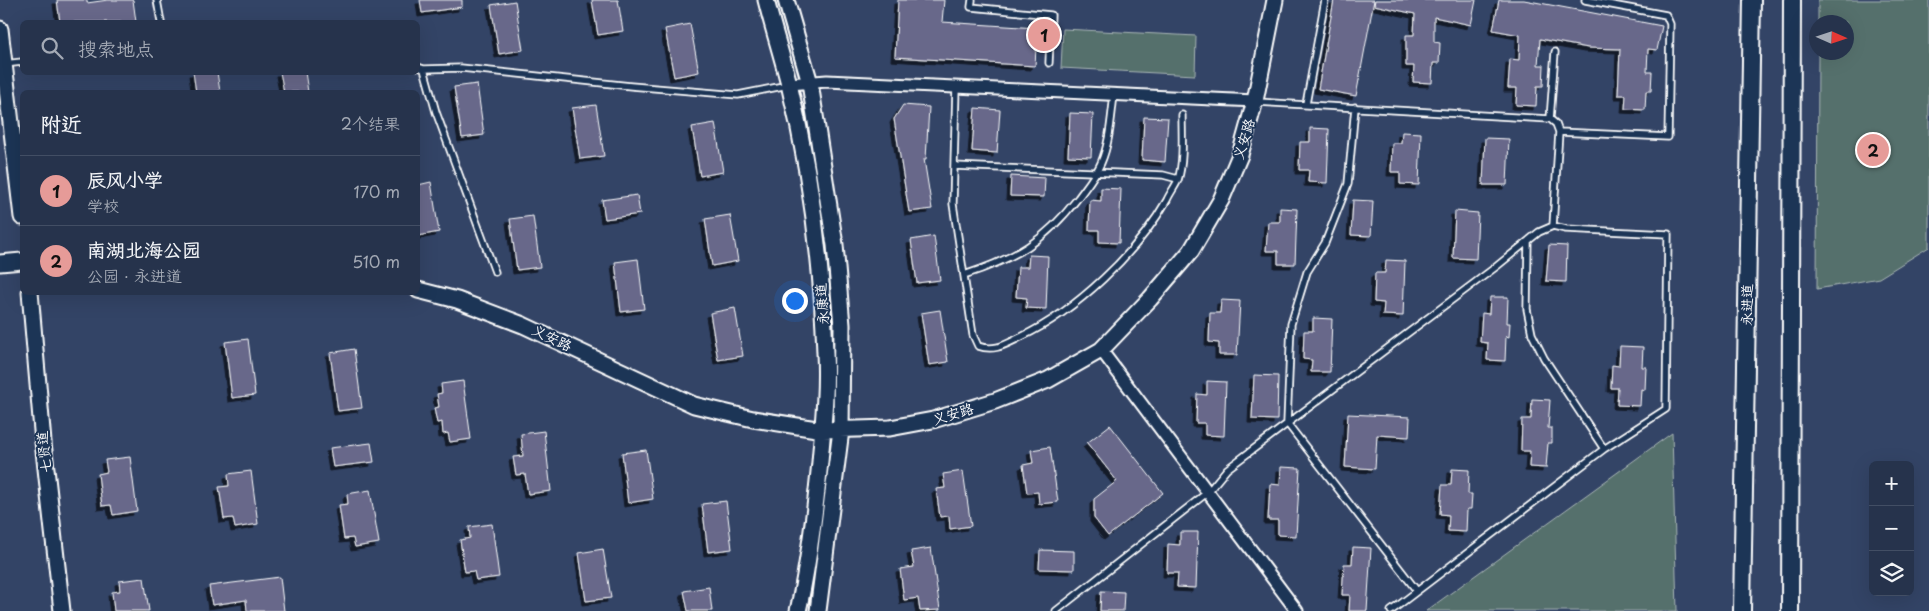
<!DOCTYPE html>
<html lang="zh">
<meta charset="utf-8">
<style>
body{margin:0;font-family:"Playpen Sans","LXGW WenKai TC",sans-serif;background:#323f56;color:#f1f3f6}
.controls{position:absolute;right:15px;bottom:15px;display:grid;overflow:hidden;border-radius:8px;box-shadow:0 5px 20px #0002}
.controls button{width:45px;height:45px;display:grid;place-items:center;padding:0;border:0;border-bottom:1px solid #424e64;background:#26334c;color:#f1f3f6;font:25px sans-serif}
.compass{position:absolute;left:1809px;top:15px;width:45px;height:45px;border-radius:50%;background:#26334c;box-shadow:0 5px 20px #0002;rotate:93deg}
.you{position:absolute;left:794px;top:300px;width:18px;height:18px;margin:-12px;border:4px solid #fff;border-radius:50%;background:#1a73e8;box-shadow:0 0 0 8px #1a73e833}
.badge{display:grid;place-items:center;width:32px;height:32px;border-radius:50%;background:#e69b98;color:#111;font-size:16px;font-weight:700}
.pin{position:absolute;translate:-50% -50%;border:2px solid #fff;box-shadow:0 1px 5px #0006}
.list{margin:0;padding:0;list-style:none}
h2{display:flex;justify-content:space-between;align-items:center;height:65px;margin:0;padding:0 20px;font-size:21px}
h2 small{font-size:16px;font-weight:400;color:#a4aab5}
.list li{display:grid;grid-template-columns:32px 1fr auto;gap:15px;align-items:center;box-sizing:border-box;height:70px;padding:0 20px;border-top:1px solid #424e64}
.list b{display:block;font-size:19px;white-space:nowrap}
.list p{margin:0;font-size:16px;white-space:nowrap;color:#a4aab5}
.list em{font-size:16px;font-style:normal;color:#a4aab5}
.icon{flex:none;width:28px;height:28px;fill:none;stroke:currentColor;stroke-width:2;stroke-linecap:round;stroke-linejoin:round}
.map{position:relative;flex:none;width:1929px;height:611px;overflow:hidden}
.search{position:absolute;background:#26334c;box-shadow:0 5px 20px #0002;left:20px;top:20px;width:400px;height:55px;display:flex;align-items:center;gap:12px;box-sizing:border-box;padding:0 18px;border-radius:8px;color:#a4aab5;font-size:19px}
.panel{position:absolute;background:#26334c;box-shadow:0 5px 20px #0002;left:20px;top:90px;width:400px;height:205px;border-radius:8px}
.map>svg:first-child{display:block}
</style>
<div class="map">
<svg width="1929" height="611" viewBox="0 0 1929 611">
<defs>
<filter id="shadow"><feDropShadow dx="-4" dy="4" stdDeviation="0" flood-color="#0009"/></filter>
</defs>
<rect width="100%" height="100%" fill="#346"/>
<filter id="ink" filterUnits="userSpaceOnUse"><feTurbulence type="fractalNoise" baseFrequency=".02" numOctaves="2"/><feDisplacementMap in="SourceGraphic" scale="10" xChannelSelector="R" yChannelSelector="G"/><feConvolveMatrix kernelMatrix="1 2 1 2 8 2 1 2 1" color-interpolation-filters="sRGB"/></filter>
<g filter="url(#ink)">
<path fill="#556f6c" stroke="#aab7b6" d="M1818 0H1929V247L1879 278 1817 289 1818 53 1846 52V22H1818Z
M1063 29 1196 36 1195 75 1061 68Z
M1672 433 1677 611H1426Z"/>
<path fill="#67678a" stroke="#fff" filter="url(#shadow)" d="M57 0H87V3L108 0H133L136 22H60Z
M420 0H462V7L422 13Z
M592 0H618L623 31 598 35Z
M898 0H944L942 22 1037 28 1035 66 895 57Z
M1334 0H1374L1356 96 1318 89Z
M1375 0H1476L1471 25 1434 17V42L1440 43 1439 63H1433L1432 83 1413 82 1414 66H1406V35H1414L1415 14 1374 5Z
M1499 0H1524L1662 26 1657 50 1648 49 1647 72H1652L1651 91H1646L1645 110 1625 109 1626 95H1618L1620 49 1588 48 1540 39 1538 65H1544L1543 86H1537L1536 106 1516 105 1517 88H1508L1510 59 1519 60 1520 35 1493 30Z
M515 1 523 50 499 54 491 5Z
M690 24 699 72 674 77 665 29Z
M193 72H217L220 92H196Z
M280 72H305L308 92H284Z
M477 84 484 135 462 138 454 87Z
M596 105 604 156 580 159 572 108Z
M903 105 929 107 926 159H924L932 209 909 212 894 119Z
M975 108 1000 110 997 153 972 151Z
M1070 113 1093 114 1091 157 1068 156Z
M1144 117 1168 118 1165 162 1142 160Z
M715 123 723 172 700 176 692 127Z
M1310 128 1329 129 1327 183 1308 182 1309 170H1299L1300 142H1310Z
M1402 132 1421 133 1419 185 1400 184V172H1391L1392 143H1401Z
M1485 138 1509 139 1507 185H1483Z
M1011 176 1045 178 1044 197 1010 196Z
M431 182 439 232 418 236V185Z
M1101 188 1121 189 1119 243 1099 242V230H1089L1090 200 1101 201Z
M637 195 640 214 605 219 602 200Z
M1353 200 1373 201 1371 236 1351 235Z
M1280 208 1297 209 1295 264H1278V251H1266L1268 222H1280Z
M1455 211 1478 213 1476 259 1453 258Z
M730 215 738 261 712 266 705 219Z
M533 216 540 267 517 270 510 219Z
M934 236 940 280 917 283 911 240Z
M1549 245 1567 246 1566 282 1546 281Z
M1029 255 1048 256 1046 309 1026 308 1027 298 1016 297 1018 267H1028Z
M638 259 644 309 621 312 615 262Z
M1386 260 1405 261 1403 316 1383 315 1384 303 1374 302 1375 273H1385Z
M1490 297H1508L1507 323H1510L1509 337 1506 336 1505 361 1487 360 1488 343 1480 342 1482 313 1489 314Z
M1221 300 1240 301 1237 355H1219V343L1209 342 1210 313H1220Z
M735 308 743 356 718 360 710 313Z
M940 310 948 362 929 365 921 313Z
M1313 318 1332 319 1330 372H1311L1312 360 1303 359 1304 331H1313Z
M248 339 255 395 232 398 225 342Z
M1620 346 1643 347 1642 367H1646L1645 390 1641 389 1640 406 1617 405 1618 388H1611L1612 365 1619 366Z
M354 349 362 408 338 411 330 353Z
M1254 375 1278 376 1277 420 1252 419Z
M463 381 471 439 450 442 448 433 443 434 442 422 437 423 434 408 439 407 437 394 442 393 441 384Z
M1207 381 1226 382 1224 436 1205 435V423H1196L1197 394 1207 395Z
M1532 399 1550 400 1548 428H1552V443H1548L1546 468 1529 467 1530 451H1521L1522 419H1531Z
M1348 414 1410 417 1409 437 1377 435 1375 469 1345 467Z
M1110 425 1163 493 1108 536 1094 518V499L1117 481 1087 443Z
M544 431 551 491 528 494 525 474 516 475 513 457 523 456 521 434Z
M371 443 374 462 333 467 330 448Z
M1050 447 1058 502 1039 504 1038 492 1027 493 1023 465 1033 463 1031 450Z
M646 450 653 499 628 503 622 453Z
M130 457 137 511 113 515 111 505 102 506 98 474 107 472 105 460Z
M1281 467 1300 468 1296 536 1278 535V520H1268L1270 484 1280 485Z
M1452 469 1469 470 1468 494H1472L1471 509H1467L1466 532 1448 531 1449 515 1440 514 1442 485H1451Z
M251 471 258 524 235 528 233 518 224 519 219 487 229 486 228 474Z
M963 471 971 526 950 529 949 516 940 517 936 489 945 488 943 474Z
M370 490 379 543 355 547 353 538 344 539 339 505 348 504 347 494Z
M726 501 732 549 708 552 702 504Z
M492 524 499 577 476 580 474 571 465 572 460 540 470 538 469 527Z
M1180 532H1198L1196 588 1177 587 1178 573H1167L1168 544 1180 545Z
M1353 547 1371 548 1367 611H1349L1350 595H1342L1344 564H1352Z
M931 548 940 610 920 611 918 598 904 600 900 569 914 567 911 551Z
M603 549 611 598 586 601 579 553Z
M1040 550 1074 551V570L1039 569Z
M280 577 284 611H247L246 600 212 605 209 586Z
M144 578 149 611H114L112 592 120 591 119 581Z
M709 587 712 611H688L684 591Z
M1101 591 1124 592 1123 611H1100Z"/>
<g fill="none" stroke-linecap="round" stroke-linejoin="round">
<defs>
<path id="service" d="M157 0 161 22
M972 0 971 7 1051 15 1049 63
M4 64 22 62
M418 67 424 69 461 68 631 86 738 95 788 85
M424 69 436 112 495 272
M956 87 953 204 973 335 978 346C995 352 1006 344 1021 337 1076 311 1137 253 1167 200 1170 193 1175 187 1178 180 1184 162 1182 134 1182 115
M1257 102 1550 119 1556 124 1559 132 1553 226 1566 229 1668 234 1666 409 1604 449 1391 611
M1306 104 1325 0
M1355 107 1348 184 1325 243 1307 272 1291 324 1287 423 1417 591
M1550 119 1555 52
M1559 132 1668 137 1670 24 1666 15 1585 0
M954 166 1163 175 1178 179
M1528 241 1527 309 1532 334 1544 358 1604 449
M964 275C1016 258 1044 242 1078 198 1086 187 1096 175 1101 163 1110 142 1111 118 1114 95
M1056 611 1208 492 1227 469 1497 266 1539 232 1553 226"/>
<path id="minor" d="M789 84 827 81 1255 101
M1101 350 1297 611"/>
<path id="tertiary" d="M766 0C773 28 782 56 789 84 810 170 822 264 825 353 827 389 823 426 820 462 815 512 809 562 798 611
M786 0 810 83 835 245 842 325 841 430 818 611
M0 29 22 217
M0 263 22 261
M418 290 457 300 523 325 694 405 753 419 823 430 890 428 933 420 995 401 1048 380 1101 350 1150 299 1191 251 1221 200 1240 155 1255 101 1275 0
M30 292 43 442 62 611"/>
<path id="secondary" d="M1742 611 1752 0
M1790 611 1792 0"/>
</defs>
<use href="#service" stroke="#fff" stroke-width="9"/>
<use href="#minor" stroke="#fff" stroke-width="15"/>
<use href="#tertiary" stroke="#fff" stroke-width="19"/>
<use href="#secondary" stroke="#fff" stroke-width="20"/>
<use href="#service" stroke="#1d3557" stroke-width="5.5"/>
<use href="#minor" stroke="#1d3557" stroke-width="11"/>
<use href="#tertiary" stroke="#1d3557" stroke-width="15"/>
<use href="#secondary" stroke="#1d3557" stroke-width="16"/>
</g>
</g>
<g text-anchor="middle" stroke-width="4" stroke-linejoin="round" paint-order="stroke">
<g font-size="14" fill="#fff" stroke="#1d3557">
<text transform="translate(1244 139) rotate(-73)" y="5">义安路</text>
<text transform="translate(822 304) rotate(-94)" y="5">永康道</text>
<text transform="translate(1747 305) rotate(-89)" y="5">永进道</text>
<text transform="translate(552 338) rotate(25)" y="5">义安路</text>
<text transform="translate(953 414) rotate(-17)" y="5">义安路</text>
<text transform="translate(44 452) rotate(-96)" y="5">七贤道</text>
</g>
</g>
</svg>
<div class="controls">
<button>+</button>
<button>−</button>
<button><svg class="icon" aria-label="layers" viewBox="0 0 24 24"><path d="M12 4l9 5-9 5-9-5zM3 14l9 5 9-5"/></svg></button>
</div>
<svg class="compass" viewBox="-18 -18 36 36"><path d="M0-13l5 13h-10z" fill="#e53935"/><path d="M0 13l5-13h-10z" fill="#a4aab5"/></svg>
<div class="you"></div>
<div class="pin badge" style="left:1044px;top:35px">1</div>
<div class="pin badge" style="left:1873px;top:150px">2</div>
<div class="search"><svg class="icon" aria-label="search" viewBox="0 0 24 24"><circle cx="10" cy="10" r="6"/><path d="M15 15l6 6"/></svg>搜索地点</div>
<section class="panel">
<h2>附近<small>2个结果</small></h2>
<ul class="list">
<li><span class="badge">1</span><div><b>辰风小学</b><p>学校</p></div><em>170 m</em></li>
<li><span class="badge">2</span><div><b>南湖北海公园</b><p>公园 · 永进道</p></div><em>510 m</em></li>
</ul>
</section>
</div>
